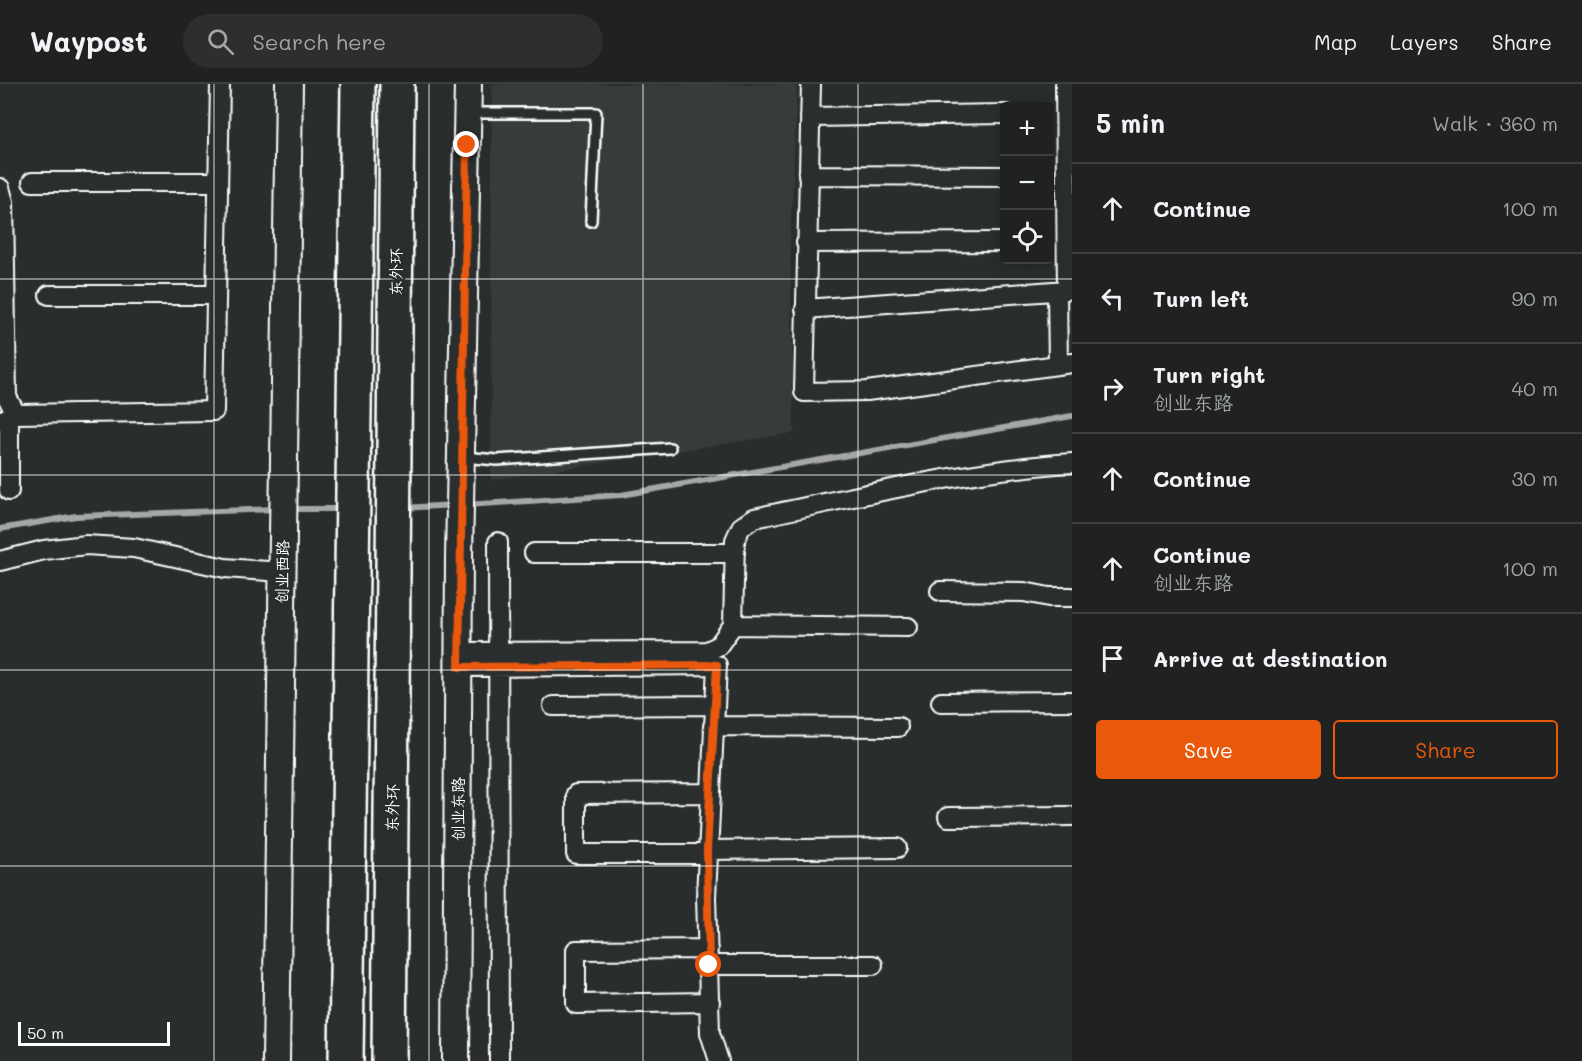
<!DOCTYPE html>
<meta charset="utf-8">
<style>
body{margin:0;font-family:Mali,"LXGW WenKai TC",sans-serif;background:#2d2f2f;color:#f1f3f6}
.controls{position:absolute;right:18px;top:18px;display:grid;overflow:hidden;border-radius:6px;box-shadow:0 3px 15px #0003}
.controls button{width:54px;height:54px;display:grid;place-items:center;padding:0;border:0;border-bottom:2px solid #3d3f40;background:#202222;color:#f1f3f6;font:30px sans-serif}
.scale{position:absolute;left:18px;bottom:15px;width:152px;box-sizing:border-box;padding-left:6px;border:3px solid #fff;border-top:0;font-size:16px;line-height:21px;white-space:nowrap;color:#fff;-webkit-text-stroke:4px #2a2d2e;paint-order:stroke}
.stop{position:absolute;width:18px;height:18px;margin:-14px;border:4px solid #ea580c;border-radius:50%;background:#fff}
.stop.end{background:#ea580c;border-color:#fff;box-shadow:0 2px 6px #0008}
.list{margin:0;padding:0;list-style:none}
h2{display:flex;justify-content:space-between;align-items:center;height:78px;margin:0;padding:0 24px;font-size:26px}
h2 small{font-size:20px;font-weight:400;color:#a2a4a5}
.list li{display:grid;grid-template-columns:39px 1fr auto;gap:18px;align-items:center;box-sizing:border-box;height:90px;padding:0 24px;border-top:2px solid #3d3f40}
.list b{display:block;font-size:22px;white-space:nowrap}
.list p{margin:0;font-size:20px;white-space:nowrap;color:#a2a4a5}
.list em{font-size:20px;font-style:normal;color:#a2a4a5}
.actions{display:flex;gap:12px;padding:18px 24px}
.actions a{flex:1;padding:14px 0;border:2px solid #ea580c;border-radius:6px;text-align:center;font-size:21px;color:#ea580c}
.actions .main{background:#ea580c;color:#fff}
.icon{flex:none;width:33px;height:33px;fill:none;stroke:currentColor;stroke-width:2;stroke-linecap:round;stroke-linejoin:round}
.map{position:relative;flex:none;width:1072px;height:977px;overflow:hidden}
header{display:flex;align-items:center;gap:36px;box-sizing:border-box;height:84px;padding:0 30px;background:#202222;border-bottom:2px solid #3d3f40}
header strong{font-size:28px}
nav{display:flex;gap:33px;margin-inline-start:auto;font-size:21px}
.search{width:420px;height:54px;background:#2d2f2f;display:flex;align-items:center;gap:15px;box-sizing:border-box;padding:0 21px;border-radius:33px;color:#a2a4a5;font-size:22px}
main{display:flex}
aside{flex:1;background:#202222}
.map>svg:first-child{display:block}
</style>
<header>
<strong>Waypost</strong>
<div class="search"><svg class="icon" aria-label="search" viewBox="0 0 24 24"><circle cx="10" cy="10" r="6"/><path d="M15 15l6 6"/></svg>Search here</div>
<nav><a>Map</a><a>Layers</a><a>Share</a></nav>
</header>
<main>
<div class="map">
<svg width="1072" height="977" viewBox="0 0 1072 977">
<rect width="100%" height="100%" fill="#2a2d2e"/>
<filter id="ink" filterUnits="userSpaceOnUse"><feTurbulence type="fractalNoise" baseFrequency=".0167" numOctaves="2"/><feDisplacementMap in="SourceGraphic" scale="12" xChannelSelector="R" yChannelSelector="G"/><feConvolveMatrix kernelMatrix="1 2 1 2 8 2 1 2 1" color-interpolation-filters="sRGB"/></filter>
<g filter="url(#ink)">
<path fill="#373a3b" d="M492 0H797L790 163 794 349 491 396Z"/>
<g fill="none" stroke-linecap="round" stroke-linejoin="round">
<path stroke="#a6a7a7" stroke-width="6" d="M465 421 621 411 1072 332
M402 424 455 421
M288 425H344
M0 445 76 432 278 425"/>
<defs>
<path id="lane" d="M469 29H596L591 137
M463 373 497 376 670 364"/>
<path id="street" d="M811 0 804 308 867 307 1072 279
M810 33 1005 30
M808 91 1005 92
M32 98H218
M0 104 4 118 7 313 16 330
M806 159 1005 158
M1057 207 1058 281
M49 211H216
M805 225 1067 206 1065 0
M0 337 16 330 214 327 220 0
M9 407V333
M498 458 499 977
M534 469H735
M0 477 44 466 86 461 134 464 225 484 282 488
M940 507 1024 508 1049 513H1072
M733 541 908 543
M459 568 707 567 718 562 733 541 735 456 741 443 754 434C861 412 963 386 1072 379
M459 583 717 581 706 813 710 949 719 977
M941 618 1072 617
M553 622 714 621
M713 642 898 643
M948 733 1072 732
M707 766 897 764
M707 770H576V710L710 709
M708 865 576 866V920L710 918
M709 881H873"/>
<path id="secondary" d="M276 977 289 0
M456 977 459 474 468 0"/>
<path id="highway" d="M346 977 358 0
M389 977 397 0"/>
</defs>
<use href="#lane" stroke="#fff" stroke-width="14"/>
<use href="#street" stroke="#fff" stroke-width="22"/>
<use href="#secondary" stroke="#fff" stroke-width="30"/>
<use href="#highway" stroke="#fff" stroke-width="38"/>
<use href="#lane" stroke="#2a2d2e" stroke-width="9"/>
<use href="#street" stroke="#2a2d2e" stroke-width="18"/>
<use href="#secondary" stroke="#2a2d2e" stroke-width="26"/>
<use href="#highway" stroke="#2a2d2e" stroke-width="33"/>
</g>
</g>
<g fill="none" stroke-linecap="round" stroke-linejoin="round" filter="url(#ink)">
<path stroke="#ea580c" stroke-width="8" d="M467 61 459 583 717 581 707 766 709 881"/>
</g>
<path fill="none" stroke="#fff" stroke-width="1.5" stroke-opacity="0.55" d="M214 0V977M429 0V977M643 0V977M858 0V977M0 195H1072M0 391H1072M0 586H1072M0 782H1072"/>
<g text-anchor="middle" stroke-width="4.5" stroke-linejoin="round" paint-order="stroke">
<g font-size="16" fill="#fff" stroke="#2a2d2e">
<text transform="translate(396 188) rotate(-90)" y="6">东外环</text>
<text transform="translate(282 488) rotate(-89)" y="6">创业西路</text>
<text transform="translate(392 724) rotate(-89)" y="6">东外环</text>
<text transform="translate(458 725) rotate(-90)" y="6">创业东路</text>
</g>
</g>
</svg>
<div class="controls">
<button>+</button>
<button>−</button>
<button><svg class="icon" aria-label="locate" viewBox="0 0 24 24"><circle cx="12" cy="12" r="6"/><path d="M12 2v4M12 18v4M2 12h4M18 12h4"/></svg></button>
</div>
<div class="scale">50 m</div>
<div class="stop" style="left:709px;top:881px"></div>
<div class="stop end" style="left:467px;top:61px"></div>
</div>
<aside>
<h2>5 min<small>Walk · 360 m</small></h2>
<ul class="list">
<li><svg class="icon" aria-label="ahead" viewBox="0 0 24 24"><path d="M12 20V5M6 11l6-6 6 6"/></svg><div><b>Continue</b></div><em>100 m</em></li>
<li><svg class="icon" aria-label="left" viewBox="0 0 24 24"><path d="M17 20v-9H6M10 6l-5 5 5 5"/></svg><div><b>Turn left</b></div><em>90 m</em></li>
<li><svg class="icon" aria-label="right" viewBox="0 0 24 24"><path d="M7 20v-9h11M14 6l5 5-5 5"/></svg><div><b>Turn right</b><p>创业东路</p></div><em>40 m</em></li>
<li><svg class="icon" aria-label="ahead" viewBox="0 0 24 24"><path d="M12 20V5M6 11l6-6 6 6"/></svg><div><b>Continue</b></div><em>30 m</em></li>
<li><svg class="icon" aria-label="ahead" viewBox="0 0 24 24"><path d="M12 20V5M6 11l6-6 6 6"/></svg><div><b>Continue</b><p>创业东路</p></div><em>100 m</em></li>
<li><svg class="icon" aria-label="arrive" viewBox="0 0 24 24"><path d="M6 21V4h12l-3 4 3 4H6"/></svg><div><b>Arrive at destination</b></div></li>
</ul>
<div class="actions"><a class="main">Save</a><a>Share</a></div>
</aside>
</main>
